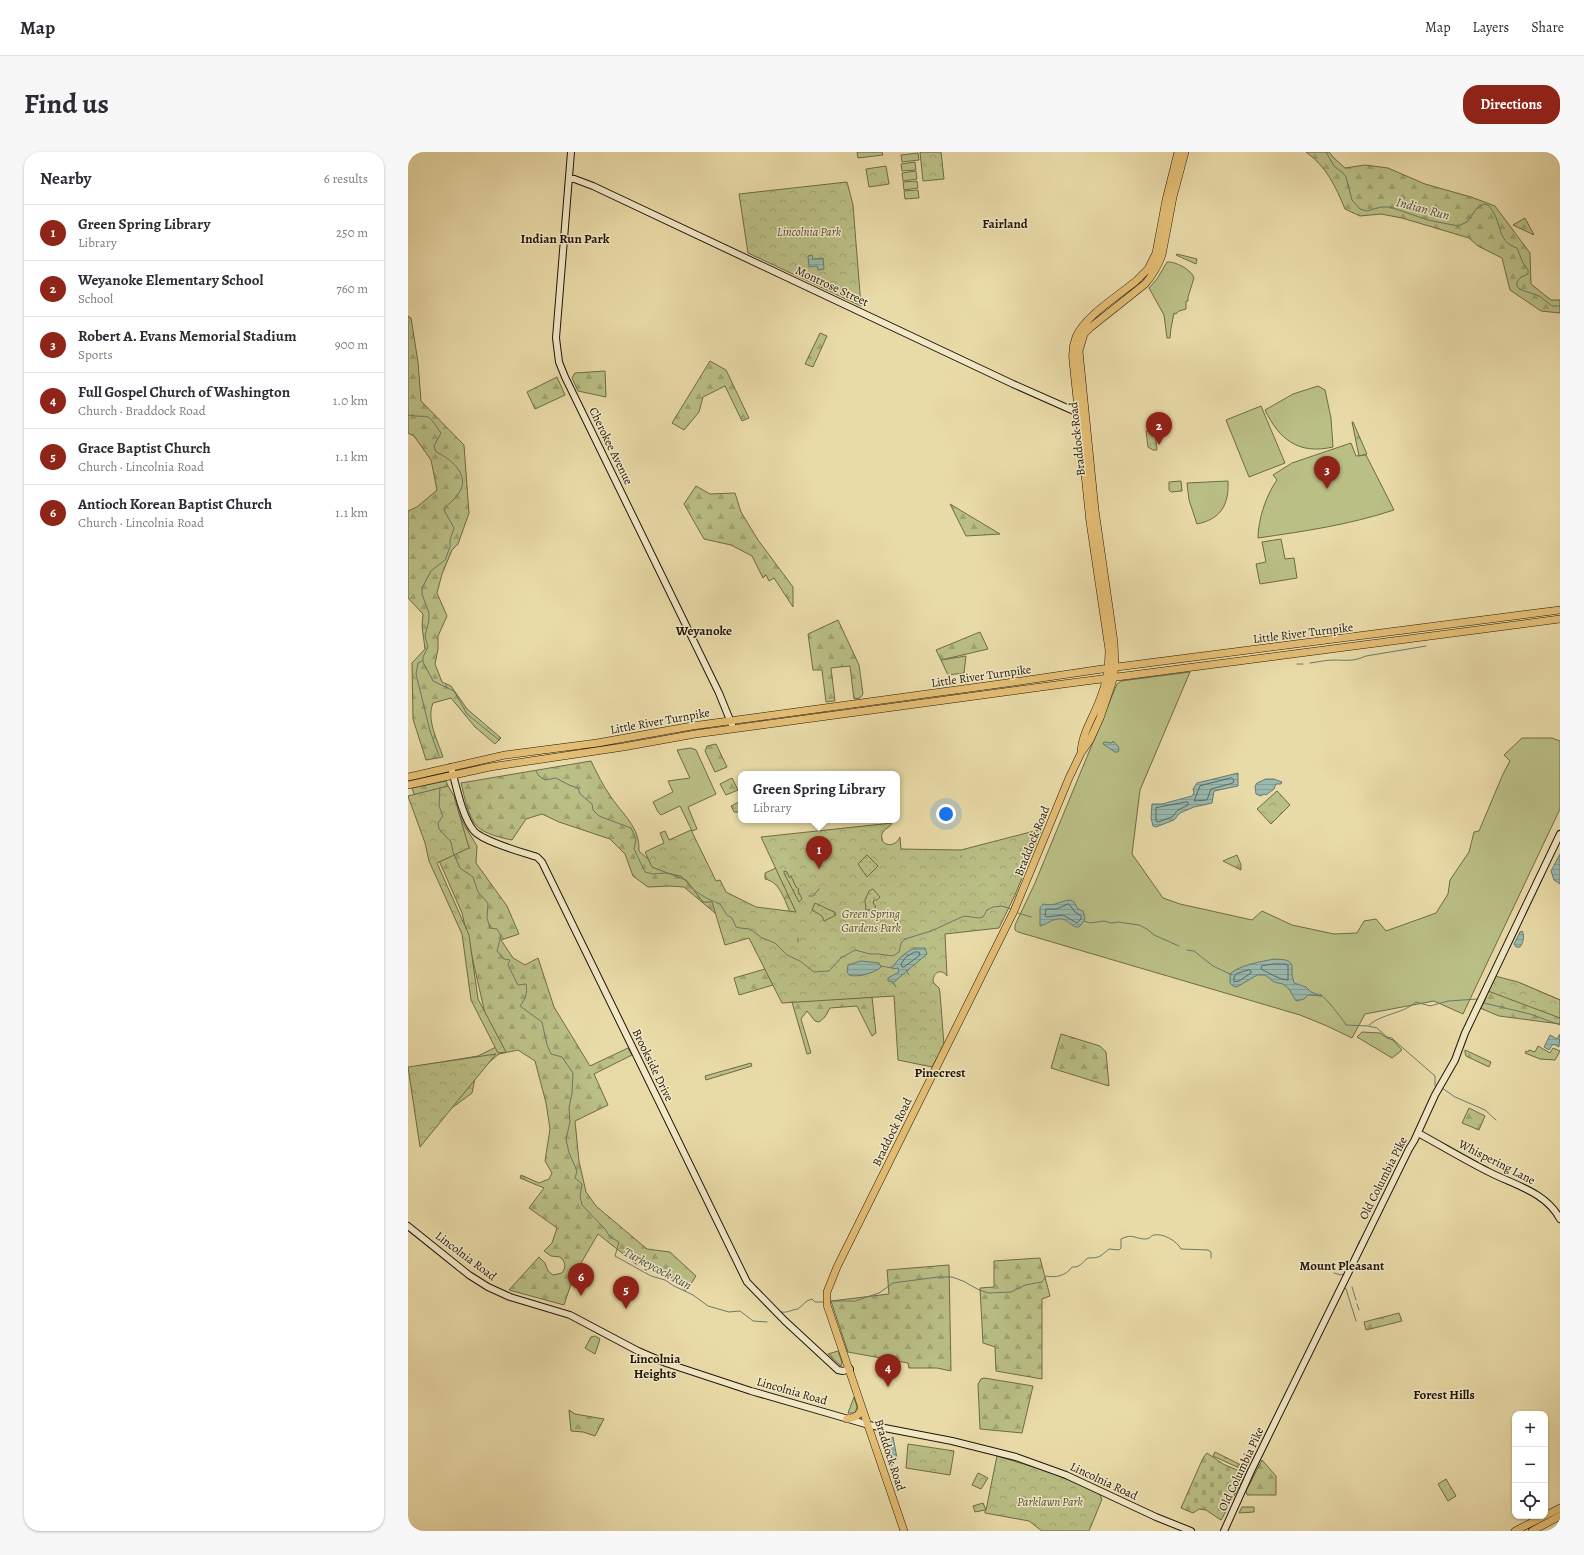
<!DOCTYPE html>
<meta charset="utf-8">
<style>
body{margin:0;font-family:Alegreya,serif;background:#f7f7f7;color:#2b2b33}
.controls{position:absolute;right:12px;bottom:12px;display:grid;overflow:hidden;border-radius:8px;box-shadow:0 1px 3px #0004}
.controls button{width:36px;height:36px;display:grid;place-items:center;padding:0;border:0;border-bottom:1px solid #e1e1e2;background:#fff;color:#2b2b33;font:20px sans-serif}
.you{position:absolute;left:538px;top:662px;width:14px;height:14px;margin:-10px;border:3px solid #fff;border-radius:50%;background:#1a73e8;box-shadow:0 0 0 6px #1a73e833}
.badge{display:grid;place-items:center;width:26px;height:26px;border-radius:50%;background:#8f2418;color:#fff;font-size:13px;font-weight:700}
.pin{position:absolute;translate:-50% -33px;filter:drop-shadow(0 1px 2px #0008)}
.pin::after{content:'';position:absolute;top:21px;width:14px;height:12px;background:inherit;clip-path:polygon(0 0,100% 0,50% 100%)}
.popup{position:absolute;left:330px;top:619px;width:162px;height:52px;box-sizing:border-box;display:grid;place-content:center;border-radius:8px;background:#fff;filter:drop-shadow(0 1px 3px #0005);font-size:13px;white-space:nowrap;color:#7c7c81}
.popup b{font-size:15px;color:#2b2b33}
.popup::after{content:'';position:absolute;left:50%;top:100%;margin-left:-8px;border:8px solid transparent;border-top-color:#fff}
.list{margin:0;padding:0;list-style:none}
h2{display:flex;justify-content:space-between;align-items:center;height:52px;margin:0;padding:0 16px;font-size:17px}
h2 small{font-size:13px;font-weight:400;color:#7c7c81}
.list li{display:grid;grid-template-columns:26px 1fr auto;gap:12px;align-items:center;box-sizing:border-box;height:56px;padding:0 16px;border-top:1px solid #e1e1e2}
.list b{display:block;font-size:15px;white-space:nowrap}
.list p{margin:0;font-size:13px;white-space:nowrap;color:#7c7c81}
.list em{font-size:13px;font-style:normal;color:#7c7c81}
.icon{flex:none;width:22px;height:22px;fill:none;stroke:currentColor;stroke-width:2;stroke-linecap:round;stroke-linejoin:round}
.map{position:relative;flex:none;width:1152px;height:1379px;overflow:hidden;border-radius:16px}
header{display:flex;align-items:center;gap:24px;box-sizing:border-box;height:56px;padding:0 20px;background:#fff;border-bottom:1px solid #e1e1e2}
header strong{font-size:19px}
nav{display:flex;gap:22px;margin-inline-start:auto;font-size:14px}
.intro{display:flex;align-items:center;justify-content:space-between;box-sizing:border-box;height:96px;padding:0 24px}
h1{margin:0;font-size:28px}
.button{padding:10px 18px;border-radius:16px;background:#8f2418;color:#fff;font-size:14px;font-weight:700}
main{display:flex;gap:24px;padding:0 24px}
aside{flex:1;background:#fff;border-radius:16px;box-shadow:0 1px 3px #0004}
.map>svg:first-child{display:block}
</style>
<header>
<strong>Map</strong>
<nav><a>Map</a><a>Layers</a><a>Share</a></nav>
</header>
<div class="intro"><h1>Find us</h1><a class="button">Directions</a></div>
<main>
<aside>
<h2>Nearby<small>6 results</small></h2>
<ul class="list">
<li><span class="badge">1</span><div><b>Green Spring Library</b><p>Library</p></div><em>250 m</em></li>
<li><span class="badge">2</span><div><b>Weyanoke Elementary School</b><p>School</p></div><em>760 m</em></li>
<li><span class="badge">3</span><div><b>Robert A. Evans Memorial Stadium</b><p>Sports</p></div><em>900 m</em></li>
<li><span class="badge">4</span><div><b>Full Gospel Church of Washington</b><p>Church · Braddock Road</p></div><em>1.0 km</em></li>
<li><span class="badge">5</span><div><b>Grace Baptist Church</b><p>Church · Lincolnia Road</p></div><em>1.1 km</em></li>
<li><span class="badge">6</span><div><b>Antioch Korean Baptist Church</b><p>Church · Lincolnia Road</p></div><em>1.1 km</em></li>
</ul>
</aside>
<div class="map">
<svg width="1152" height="1379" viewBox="0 0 1152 1379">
<defs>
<pattern id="forest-firs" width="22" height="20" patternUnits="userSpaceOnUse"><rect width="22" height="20" fill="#babf85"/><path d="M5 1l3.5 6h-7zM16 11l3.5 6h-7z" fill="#a0a372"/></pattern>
<pattern id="cemetery-stones" width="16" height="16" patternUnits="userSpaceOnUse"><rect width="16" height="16" fill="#babf85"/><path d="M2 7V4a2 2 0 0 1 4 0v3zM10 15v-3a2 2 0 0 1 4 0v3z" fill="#a0a372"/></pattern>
<pattern id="park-crowns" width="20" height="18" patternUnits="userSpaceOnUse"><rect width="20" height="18" fill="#babf85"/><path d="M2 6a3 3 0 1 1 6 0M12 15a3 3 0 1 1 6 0" fill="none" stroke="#a0a372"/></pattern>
<pattern id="garden-dots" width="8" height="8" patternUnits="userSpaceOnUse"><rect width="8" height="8" fill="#babf85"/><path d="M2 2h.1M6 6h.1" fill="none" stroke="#a0a372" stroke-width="1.8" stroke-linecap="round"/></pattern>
<pattern id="water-rules" width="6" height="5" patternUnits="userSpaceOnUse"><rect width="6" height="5" fill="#99baaf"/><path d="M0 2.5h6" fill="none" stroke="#849f95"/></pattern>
</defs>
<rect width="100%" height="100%" fill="#e9dba8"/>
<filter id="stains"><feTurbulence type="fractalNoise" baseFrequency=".005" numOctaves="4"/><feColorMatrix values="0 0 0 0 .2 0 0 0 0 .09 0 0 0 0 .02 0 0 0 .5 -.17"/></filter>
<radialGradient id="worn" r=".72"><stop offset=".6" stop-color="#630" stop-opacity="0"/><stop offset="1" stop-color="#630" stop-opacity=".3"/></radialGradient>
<path fill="#babf85" stroke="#6e6a47" d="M449 0H474L475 3 450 6Z
M510 1 511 8 494 10 493 3Z
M507 10 508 18 494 19 493 12Z
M508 19 509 27 495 29 494 21Z
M509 29 510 36 496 38 495 30Z
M510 38 511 46 497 47 496 39Z
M769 102 789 107 788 112 768 103Z
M759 110C767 109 784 118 786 126L780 145V149H778V157L771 159 768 162 766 161 763 176 762 186H759L756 163 741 136 749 127Z
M910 234 917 238 923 266 925 295C890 303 871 287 857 258L885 242Z
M853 254 877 311 841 325 818 268Z
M943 291 948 304 958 303 986 358C940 373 898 379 850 386 850 368 858 343 869 328L865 323 884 311Z
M820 329C821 353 813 367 789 372L781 348 779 331Z
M873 387 877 407 886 406 889 426 852 432 848 412 858 410 854 390Z
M558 504 556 521 540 523 533 508Z
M782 520 732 638 724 702 755 746 772 752 844 768 854 759 884 773 926 782 949 781 956 769 968 767 978 779 1028 761 1040 742 1042 728 1061 700 1066 680 1071 679 1095 622 1102 609 1096 603 1114 586H1144L1152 589V657L1055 862 1026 849 957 862 944 886 919 874 892 863 610 780 607 778V773L627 731 709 532 713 529Z
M283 596 288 598 308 642 280 655 289 677 284 679 272 654 253 663 250 660 245 650 265 640 260 629 282 626 269 598Z
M954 880 972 881 979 886 985 888 994 898 984 906 949 885Z
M1130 894 1142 901 1145 896 1152 899 1147 908 1132 907 1117 901 1118 899 1120 900 1121 898 1127 900Z"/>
<path fill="url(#forest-firs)" stroke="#6e6a47" d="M898 0H921L925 5 937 16 957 13 980 16 1017 32 1063 45 1087 54 1122 101 1123 132 1143 148H1152V161L1133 159 1102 138 1094 106 1070 94 1061 86 994 66 973 62 952 64 937 57C928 35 918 14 898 0Z
M1117 66 1126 83 1105 73Z
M0 164 3 166 10 210 13 249 56 293 61 361 50 392 44 398 34 422 29 441 39 464 30 484V497L27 512 34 530 43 534 59 557 93 586 87 592 67 575 43 546 25 551C18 568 30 589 35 605L18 608 5 567 4 511 17 497 14 474 15 462 0 446V359L9 355 29 338 23 308 6 284 0 281Z
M412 181 419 184 405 215 397 212Z
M302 209 318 218 341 266 334 269 317 234 295 245 291 260 276 278 264 271Z
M197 219 198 245 170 239 164 226 167 221Z
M149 225 157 243 127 257 119 240Z
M944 270H945L959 302 951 304Z
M288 334 302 342 327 341 333 360 350 388 385 435V455L366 426 361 429 358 423 355 426 344 404 323 393 296 387 276 352Z
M542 352 592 382 558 384Z
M430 468 451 513 455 542 452 546 446 547 442 514 423 516 427 549 418 550 414 518H405L400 482Z
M572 480 580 497 533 508 528 498Z
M308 592 319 615 307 620 297 599 299 594Z
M183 609C189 621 195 634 203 645 215 663 232 675 231 699L240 707 255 703 290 721 428 847 464 845 468 881 464 884 449 854 422 856 417 865 411 870 407 869 399 859 393 867 403 901 399 902 384 850 399 848 360 799 313 766 276 735 262 734 240 735 225 724 217 702 202 687 151 670 134 662 118 667 104 688C94 686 76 682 69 674 60 665 56 643 53 631Z
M324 626 330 638 318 643 312 632Z
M38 629 55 671 69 694 68 711 99 754 111 782 93 788 105 806 117 813 130 806 146 855 182 914 220 896 224 903 186 922 200 953 167 969 171 1009 178 1040 188 1054 239 1097 262 1100 288 1124 278 1139 254 1117 228 1112 190 1082 166 1123 156 1153 101 1138 131 1105 137 1111 140 1119 145 1123 154 1121C158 1115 158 1110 152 1105L143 1104 136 1099 144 1091 149 1076 121 1056 136 1036 112 1026 113 1023 131 1031 141 1027 144 1021 137 1009 142 977 138 951 127 909 110 898 91 902 68 921 64 941 18 975 10 914 70 904 88 895 79 870 54 761 22 688 4 636Z
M333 649V664L332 660H326L323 654Z
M829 703 833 713V718L815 709Z
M368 716 389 761 382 760C376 747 372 730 357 727V721Z
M357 817 365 833 331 843 326 826Z
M1112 831 1152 848V872L1091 864 1072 856 1076 851 1080 839Z
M653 882 692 894 698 900 701 934 643 916Z
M1057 898 1083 910 1081 915 1058 904 1057 901Z
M343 911 344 914 298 928 297 924Z
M1061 956 1077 964 1071 978 1054 971Z
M632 1106 642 1144 634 1147V1227L588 1219 587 1195 575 1191 572 1136 586 1135V1109Z
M541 1113 543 1219 529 1216H501L500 1211 440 1200 423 1149 481 1142 479 1118Z
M991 1161 994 1169 958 1178 956 1170Z
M187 1184 192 1187 187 1202 177 1196 183 1185Z
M430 1199 434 1210 433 1214 420 1202Z
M576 1226 625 1234 614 1281 572 1277 570 1232 573 1227Z
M446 1245 449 1255 447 1261H440Z
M161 1258 167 1262 196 1267 187 1284 175 1280 163 1279Z
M807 1300 841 1317 840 1320 805 1304Z
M854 1308 868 1324V1343H839L838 1339Z
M834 1355H846V1360L831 1361Z"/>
<path fill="url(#cemetery-stones)" stroke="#6e6a47" d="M799 1301 815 1312 838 1322 813 1368 798 1358 791 1357 785 1361 773 1356 795 1306Z"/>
<path fill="url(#park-crowns)" stroke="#6e6a47" d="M512 0H533L536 27 515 29Z
M478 14 481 32 461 35 458 17Z
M439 30 445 53 453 154 340 101 331 42Z
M745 278 747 280 749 298H745L740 295 738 279Z
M773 329 774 339 763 340 761 338V330Z
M40 634 46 644 61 696 29 711 61 783 70 847 98 900 90 901 63 848 54 782 21 709 17 691 0 644Z
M869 639 882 653 863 672 849 657Z
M484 671C482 676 476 676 474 682 471 694 487 697 492 685L493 697 553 698 634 677 607 743 591 776 537 782 539 824C533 816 525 820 525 830L531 836 532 841 536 893 524 915 490 908 486 844 374 851 341 786 317 793 304 750H295L278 728 244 715 237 700 256 691 252 681 257 679 261 688 283 678 308 729 312 728 318 740 348 755 388 760 353 685Z
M1087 824 1110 830 1152 848V866L1080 839Z
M88 902 12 995 0 915Z
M500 1292 546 1299 542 1323 498 1316Z
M589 1304 645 1321 691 1341 694 1347 681 1379H634L621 1369 577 1361V1358L567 1360 565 1354 575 1351 578 1358Z
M570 1321 580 1326 573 1337 564 1333Z
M1038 1327 1048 1344 1040 1349 1030 1332Z"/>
<path fill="url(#garden-dots)" stroke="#6e6a47" d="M409 702a6 6 0 1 1 12 0a6 6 0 1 1-12 0Z
M459 703 470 714 459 725 450 712Z
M376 719 379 720 381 725 383 724 388 735 391 737 390 739 394 747 391 750 376 721Z
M465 737 472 745 469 748H466L465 751 468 755 465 758H458L457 748 461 739Z
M407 751 426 760 428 763 416 769 414 764 404 758Z"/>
<path fill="url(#water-rules)" stroke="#69786d" d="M404 103 405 107 415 106 416 117 410 118 409 114 401 115 400 104Z
M705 589 710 594 711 598 710 600H707L695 592 696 590 704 591Z
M830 621V634L806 639 804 651 786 655 772 661 766 668 748 675 745 674 743 666 744 652H754L784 644 786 641 785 637 789 631Z
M858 627H866L874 630 873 632H868L866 637 858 643 856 642 853 644 848 642 847 634 849 631Z
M1152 702V732L1146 728 1143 719Z
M663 748 666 750 670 757 675 759 677 766 676 769 671 775C664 776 661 768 654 767 644 766 640 772 632 774V756L635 752C648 755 650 749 663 748Z
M1114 779C1117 784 1115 791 1112 795H1108L1106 792 1112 780Z
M507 796H517L519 802 486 830 480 829V826L491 820 490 816 485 817 484 816C490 807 497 800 507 796Z
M866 807C873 808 880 806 884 813V823L886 831 898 835 903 840 914 844 900 843 896 847 888 849 881 837 875 832 866 830 857 823H849L829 835 825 834 822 831V822C833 812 853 810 866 807Z
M453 809 471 811 473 815C467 821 449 826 441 823L439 820 440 813Z
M1152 882 1151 895 1145 892 1141 898 1136 895 1142 883 1149 887Z
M485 1285 489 1306 482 1316 475 1292Z"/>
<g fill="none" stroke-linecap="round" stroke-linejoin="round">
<path stroke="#5d675c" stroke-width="1" d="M824 626 826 628 825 631 803 637 799 648 786 649 792 634Z
M778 650H780V653L770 658 764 665 750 670 748 669V656Z
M661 752 667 760 673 764V767L669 771 655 763 639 765 637 764 638 757H648Z
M507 800H511L512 803 496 815H494L493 812 498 805Z
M866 812H877L880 813V828C869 827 862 821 853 817L854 814Z
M841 818 843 819V821L831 829 826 830V825L828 822Z"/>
<path stroke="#69786d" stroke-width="1" d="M918 0 926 14 935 21 938 25 944 48 952 57 959 59 973 55H982L1020 68 1050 74 1059 70 1069 56 1076 52 1080 53C1096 70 1087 89 1109 96L1115 111 1120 118V122L1113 125 1109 130V134L1111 137 1131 144 1144 154H1152
M0 263C24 267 17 258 33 281L26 294 28 300C42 306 63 323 51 341 47 348 40 351 36 358L46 376 42 388V395L37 408 23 419 14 436V442L21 461V468L17 484 20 495 15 505V510L25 529 46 539 59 562 91 588
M14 509 10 511 8 522 22 579 31 604
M902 511C910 510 918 508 926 508 939 508 944 510 958 504L1018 494
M889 512H895
M128 619 131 624 137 628 148 626 161 633 170 636 172 642 184 652 185 658 191 664 223 676 228 687 226 697 237 720 245 722 258 721 273 724 287 739 300 747 312 752 319 763 324 766 328 775 332 776 342 777 354 786 367 791 379 803 392 809 406 820 421 819 433 806 447 798 462 802H470L485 804 491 800 493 791 497 787 523 779 556 764 571 766 575 765 579 758 585 755 594 754 603 757
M32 635 31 654 35 664 30 671 31 677 43 690 45 700 52 716 65 725 70 740 80 751 79 766 82 776 89 777 93 784 89 799 96 807 102 808 100 813 110 833 118 832C120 841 117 847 112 854L134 870 139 893 143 902 154 905 165 921 164 941 161 956 162 970 158 987 161 1001 169 1019 167 1026 174 1032 172 1044 174 1053 197 1077 202 1085 211 1090 207 1104 243 1124 257 1128 266 1134 285 1143 300 1154 321 1160 332 1159 345 1169 359 1170
M474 686V688
M621 701 622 700
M553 705V704
M608 712H609
M401 744H405L411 737
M610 761 623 765
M1116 765 1133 728
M676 769 682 771 696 769 703 771 710 770 731 773 739 777 746 783 771 794
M390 790V786
M1102 795 1111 776
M779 798 786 799 805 814 824 823
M473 814 484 816
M498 818 501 823
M484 830 488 835
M912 842C919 847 933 865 938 873L960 874 969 876 979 885 984 886 988 890 1027 924V934
M1076 851 1122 862 1152 873
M961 873C975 861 995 862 1008 850L1022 854 1040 849 1070 847
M1034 936 1047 945 1077 958 1088 968
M948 1097 952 1088
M926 1121 933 1123 936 1122 946 1102
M935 1135 938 1137 948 1169
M944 1135 948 1148
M424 1149H447L471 1141 485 1131 530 1125H544L555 1129 571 1138 581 1141 603 1140 617 1133 634 1130 638 1124C647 1126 658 1124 664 1115 672 1116 674 1110 680 1106 693 1106 692 1104 701 1097L711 1098 713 1096V1087C725 1081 727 1087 737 1087 742 1087 742 1084 746 1083 755 1081 769 1089 773 1097L800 1098 803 1100V1106
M949 1152 951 1158
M372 1160C381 1161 382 1158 390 1157L399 1149 404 1147 407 1150H415
M839 1335 862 1288"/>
<defs>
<path id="secondary" d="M163 0 148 186 151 210 157 225 311 541 324 573
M161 25 185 34 605 232 675 263
M43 615C48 633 54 665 66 679 76 690 114 700 129 705L134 710 339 1130 377 1169 430 1218 435 1219 442 1217
M1010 981C1034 994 1057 1008 1081 1020 1106 1033 1138 1040 1152 1067
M0 1074 61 1123 80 1135 102 1145 162 1163 230 1199 258 1211 343 1239 461 1273 544 1289 608 1305 658 1323 748 1365 783 1379
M816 1379 843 1319 1001 997 1006 989 1027 943 1047 908 1057 881 1152 682"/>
<path id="primary" d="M673 600C674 581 686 564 692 547 699 531 701 515 701 498L682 370 665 209C664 201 665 193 668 185 676 165 711 143 728 129L740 117 748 101 758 48 770 0
M0 625 97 603 189 591 284 574 599 531 701 516 1152 458
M0 633 82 615 215 595 287 582 655 532 1152 467
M439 1267C447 1266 455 1262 453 1253
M496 1379 419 1153V1140L429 1115 606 759 661 626 673 601 682 588 692 566 704 531 707 515 706 490 687 358 671 199 676 182 683 175 737 132C745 123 750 114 754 103L765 45 777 0
M1107 1379 1152 1356
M1124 1379 1152 1364"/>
</defs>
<use href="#secondary" stroke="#211409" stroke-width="8"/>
<use href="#primary" stroke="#211409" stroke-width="8"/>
<use href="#secondary" stroke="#f1e8c6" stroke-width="6"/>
<use href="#primary" stroke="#e4be74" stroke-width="7"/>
</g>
<g text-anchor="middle" stroke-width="3" stroke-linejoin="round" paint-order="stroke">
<g font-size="12" font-style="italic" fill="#575034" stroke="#f1e8c6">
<text x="401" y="84">Lincolnia Park</text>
<text x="463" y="766">Green Spring<tspan x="463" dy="14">Gardens Park</tspan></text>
<text x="642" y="1354">Parklawn Park</text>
</g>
<g font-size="12" fill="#211409" stroke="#f1e8c6">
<text transform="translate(424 134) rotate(25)" y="4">Montrose Street</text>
<text transform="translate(669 287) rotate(-96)" y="4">Braddock Road</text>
<text transform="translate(203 294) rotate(64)" y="4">Cherokee Avenue</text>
<text transform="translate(895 481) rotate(-7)" y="4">Little River Turnpike</text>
<text transform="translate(573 524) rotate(-8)" y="4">Little River Turnpike</text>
<text transform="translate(252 569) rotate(-10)" y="4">Little River Turnpike</text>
<text transform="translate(624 689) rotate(-68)" y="4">Braddock Road</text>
<text transform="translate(245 913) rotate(64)" y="4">Brookside Drive</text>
<text transform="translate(484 980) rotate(-64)" y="4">Braddock Road</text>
<text transform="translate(1089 1010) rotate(27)" y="4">Whispering Lane</text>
<text transform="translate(975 1026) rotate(-63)" y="4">Old Columbia Pike</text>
<text transform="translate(58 1104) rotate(37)" y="4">Lincolnia Road</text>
<text transform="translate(384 1239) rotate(16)" y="4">Lincolnia Road</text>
<text transform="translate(482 1303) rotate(72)" y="4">Braddock Road</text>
<text transform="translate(833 1317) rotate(-65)" y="4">Old Columbia Pike</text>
<text transform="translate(696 1329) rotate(25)" y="4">Lincolnia Road</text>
</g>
<g font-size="13" font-style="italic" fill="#4b4e43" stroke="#f1e8c6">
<text transform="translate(1015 56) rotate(15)" y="5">Indian Run</text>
<text transform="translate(250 1116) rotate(28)" y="5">Turkeycock Run</text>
</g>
<g font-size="13" font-weight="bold" fill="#211409" stroke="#f1e8c6">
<text x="597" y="76">Fairland</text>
<text x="157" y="91">Indian Run Park</text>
<text x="296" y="483">Weyanoke</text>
<text x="532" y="925">Pinecrest</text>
<text x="934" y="1118">Mount Pleasant</text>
<text x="247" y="1211">Lincolnia<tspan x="247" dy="15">Heights</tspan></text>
<text x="1036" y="1247">Forest Hills</text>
</g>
</g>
<rect width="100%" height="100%" filter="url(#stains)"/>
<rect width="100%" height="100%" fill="url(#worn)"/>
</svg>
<div class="controls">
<button>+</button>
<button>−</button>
<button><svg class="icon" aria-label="locate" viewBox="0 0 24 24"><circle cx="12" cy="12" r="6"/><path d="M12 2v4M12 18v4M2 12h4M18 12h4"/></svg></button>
</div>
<div class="you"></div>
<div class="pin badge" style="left:411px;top:717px">1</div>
<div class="popup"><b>Green Spring Library</b>Library</div>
<div class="pin badge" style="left:751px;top:293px">2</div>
<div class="pin badge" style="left:919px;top:337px">3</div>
<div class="pin badge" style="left:480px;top:1235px">4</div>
<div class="pin badge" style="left:218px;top:1157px">5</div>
<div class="pin badge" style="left:173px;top:1144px">6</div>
</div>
</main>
